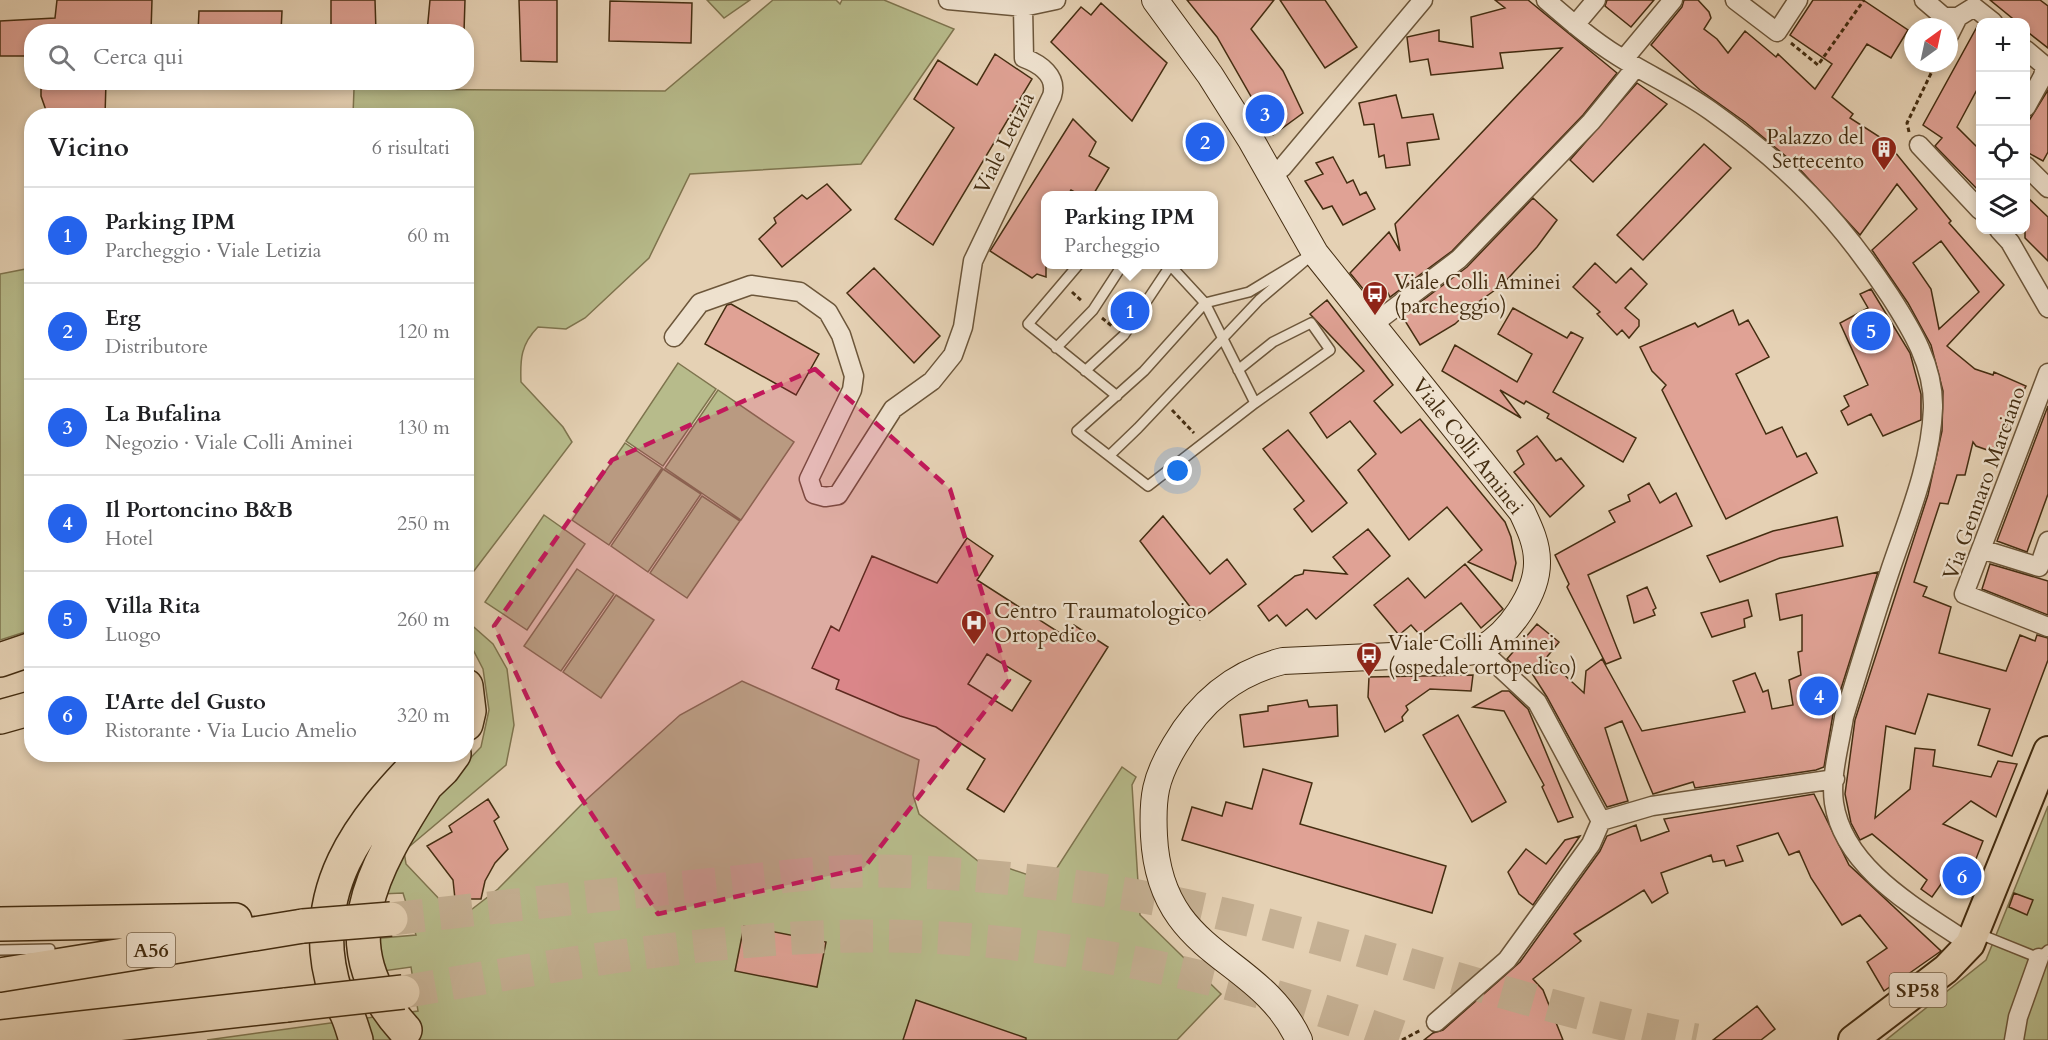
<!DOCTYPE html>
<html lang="it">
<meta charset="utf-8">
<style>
body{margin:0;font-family:Cardo,serif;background:#f6f6f6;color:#202124}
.controls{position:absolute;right:18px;top:18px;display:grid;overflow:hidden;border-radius:12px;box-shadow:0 3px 9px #0003}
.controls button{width:54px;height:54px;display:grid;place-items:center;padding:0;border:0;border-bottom:2px solid #e0e0e0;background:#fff;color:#202124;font:30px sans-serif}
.compass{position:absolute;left:1904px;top:18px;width:54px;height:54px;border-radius:50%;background:#fff;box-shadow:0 3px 9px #0003;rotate:33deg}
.you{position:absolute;left:1178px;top:471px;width:21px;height:21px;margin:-15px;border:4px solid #fff;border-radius:50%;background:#1a73e8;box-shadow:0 0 0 9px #1a73e833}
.badge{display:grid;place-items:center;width:39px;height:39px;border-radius:50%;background:#2563eb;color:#fff;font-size:20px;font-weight:700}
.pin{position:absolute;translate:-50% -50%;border:3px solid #fff;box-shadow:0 2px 6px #0006}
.popup{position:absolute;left:1041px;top:191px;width:177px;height:78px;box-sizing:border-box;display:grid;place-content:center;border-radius:12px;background:#fff;filter:drop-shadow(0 2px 4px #0005);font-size:20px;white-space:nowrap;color:#757577}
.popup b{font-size:22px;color:#202124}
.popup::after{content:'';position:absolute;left:50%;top:100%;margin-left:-12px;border:12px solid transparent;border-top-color:#fff}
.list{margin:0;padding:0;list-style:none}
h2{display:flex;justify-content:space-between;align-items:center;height:78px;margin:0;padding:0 24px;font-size:26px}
h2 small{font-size:20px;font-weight:400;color:#757577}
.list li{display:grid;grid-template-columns:39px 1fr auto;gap:18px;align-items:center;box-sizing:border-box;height:96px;padding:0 24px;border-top:2px solid #e0e0e0}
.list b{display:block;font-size:22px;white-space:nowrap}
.list p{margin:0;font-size:20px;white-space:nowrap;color:#757577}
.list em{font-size:20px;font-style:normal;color:#757577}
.icon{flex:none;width:33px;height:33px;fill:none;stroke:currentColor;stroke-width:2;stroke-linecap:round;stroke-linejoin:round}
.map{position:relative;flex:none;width:2048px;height:1040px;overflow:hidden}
.search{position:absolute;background:#fff;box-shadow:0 3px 9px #0003;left:24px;top:24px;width:450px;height:66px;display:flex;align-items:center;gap:15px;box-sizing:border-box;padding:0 21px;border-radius:24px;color:#757577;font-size:22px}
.panel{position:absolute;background:#fff;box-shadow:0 3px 9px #0003;left:24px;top:108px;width:450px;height:654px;border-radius:24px}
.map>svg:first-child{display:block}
</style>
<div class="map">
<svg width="2048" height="1040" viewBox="0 0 2048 1040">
<rect width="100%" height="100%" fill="#e5d1b4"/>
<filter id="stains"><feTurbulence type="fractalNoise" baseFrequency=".00333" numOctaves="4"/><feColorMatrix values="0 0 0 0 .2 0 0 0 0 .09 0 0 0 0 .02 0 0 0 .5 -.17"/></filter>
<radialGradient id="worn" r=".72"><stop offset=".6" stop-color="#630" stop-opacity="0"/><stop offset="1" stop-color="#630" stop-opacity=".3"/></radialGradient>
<path fill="#b7bb8b" stroke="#7e744e" stroke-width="1.5" d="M707 0H750L724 18Z
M773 0H836L840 4 842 0H884L954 29 861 164 690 174 649 258 585 318 566 329 538 327C521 344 520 359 521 382L563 427 572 442 467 580 466 116 353 115 354 89 665 91Z
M31 268V630L0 640V274Z
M678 363 716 389 663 466 626 441Z
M718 390 794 442 741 520 665 468Z
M625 443 662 468 609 545 572 520Z
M663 469 701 494 648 572 611 546Z
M702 496 740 521 687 598 650 573Z
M544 515 585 544 527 630 485 602Z
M577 569 614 594 561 671 524 646Z
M616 595 654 620 601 698 563 672Z
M467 621 493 644 507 669 514 725 506 765 404 851 406 864 443 903 458 912 467 913 498 889 587 799 680 715 742 681 919 760 913 795 919 814 983 865 1002 866 1040 879 1055 871 1122 767 1136 777 1132 785 1140 915 1221 994 1177 1040H207L418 1011 411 967 376 972 370 939 416 935 403 893 381 894 430 800 481 747 489 710 483 669 467 638Z
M2048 806V1040H1886L1986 960Z"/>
<path fill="#e0a295" stroke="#442d11" stroke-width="1.5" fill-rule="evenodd" d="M57 0H152L151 32H32V56H0V21L55 18Z
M331 0H375L376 32H331Z
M430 0H465L464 32H427Z
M519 0H557V62L521 61Z
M1187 0H1274L1251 29 1283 71 1303 113 1273 135 1217 37Z
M1280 0H1325L1357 47 1325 68Z
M1495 0H1528L1617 73 1583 115 1452 251 1390 297 1388 293 1373 301 1350 273 1389 232 1400 251 1395 224 1562 48 1500 53 1503 68 1431 75 1428 59 1410 62 1407 37 1439 30V41L1473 47 1471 17 1505 8Z
M1607 0H1654L1631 27 1605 6Z
M1684 0H1698L1709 12 1711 18 1704 29 1717 39 1728 53 1745 31 1776 57 1778 54 1815 89 1832 64 1790 35 1813 0H1863L1908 30 1891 58 1867 44 1832 97 1853 114 1850 118 1886 141 1951 221 1949 223 2004 285 1947 346 1975 369 1993 375 1994 372 2026 386 1993 452 1976 446 1973 442 1965 475H1957L1948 504 1940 503 1914 582 1927 587 1923 596 1951 607 1939 653 2006 671 2020 635 2035 641 2037 635 2048 638V660L2012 756 1978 745 1990 709 1928 694 1915 734 1886 726 1875 818 1910 789 1915 748 1935 750 1933 766 1991 777 1998 761 2017 764 1996 817 1971 801 1943 824 1983 841 1965 887 1946 877 1932 897 1921 889 1927 880 1872 834 1860 840 1851 823 1845 794 1855 720 1928 495 1942 431 1943 391 1931 345 1908 303 1872 250 1917 209 1897 184 1860 235 1795 164 1745 122 1700 90 1651 45 1682 7ZM1941 241 1979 292 1939 329 1931 289 1913 263Z
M1990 0H2040L2048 6V48L2025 30V22H2017Z
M610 1 692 3 691 43 609 41Z
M1101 3 1167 63 1132 121 1051 42 1081 7 1091 15Z
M199 11H282L281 32H198Z
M1978 25 1980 26V84L1957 127 1980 150V192L1935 146 1942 138 1923 125Z
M995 54 1032 79 933 245 895 219 954 128 914 99 938 60 977 85Z
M41 82H106L105 116H48L41 96Z
M1637 83 1667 104 1593 182 1570 160Z
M2048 90V152L2043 161 2025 151V127Z
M1396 95 1402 118 1433 114 1439 139 1407 143 1410 165 1386 168 1384 155 1379 157 1374 124 1364 125 1359 103Z
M1073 119 1096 142 1089 156 1109 168 1093 195H1080L1071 190 1068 195H1046V277L1037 274 1032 278 990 251Z
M1704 144 1731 168 1643 260 1617 235Z
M1333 157 1347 183 1353 180 1360 195 1366 192 1375 209 1343 225 1332 206 1323 209 1305 181 1323 174 1316 163Z
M827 184 851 210 782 267 759 239 776 223 774 218 802 195 807 199Z
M2025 195 2048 217V261L2025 238Z
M1533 198 1557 220 1537 247 1502 285 1477 303 1455 324 1420 345 1402 316 1467 267Z
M1595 263 1616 283 1631 268 1647 284 1625 308 1639 320V326L1629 338 1622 330 1617 335 1597 314 1600 312 1573 287Z
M874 268 940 336 914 363 847 293Z
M1871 289 1910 353 1921 394V420L1883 436 1871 414 1848 425 1841 411 1849 406 1844 396 1868 385 1840 323 1868 308 1860 294Z
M1327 300 1393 385 1374 401 1401 433 1420 419 1505 522 1511 537 1516 563 1512 581 1468 562 1482 550 1447 507 1409 540 1358 470 1376 454 1350 421 1327 438 1310 413 1364 371 1310 314Z
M731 304 819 354 796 395 705 344 727 305Z
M1513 308 1567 338 1571 332 1583 338 1553 392 1636 438 1623 462 1547 418 1549 414 1526 401 1524 404 1500 390 1521 418 1442 371 1455 345 1517 382 1532 354 1498 334Z
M1733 310 1739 325 1748 320 1769 357 1736 374 1766 434 1782 427 1797 457 1806 453 1817 473 1726 519 1662 390 1666 385 1652 371 1640 347 1695 323 1698 327Z
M2048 406V494L2027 552 1997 541Z
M1288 430 1347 503 1312 532 1294 509 1304 501 1263 449Z
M1537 436 1556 461 1561 458 1584 486 1550 517 1514 472 1524 464 1517 451Z
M1649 483 1660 503 1676 493 1692 526 1588 575 1621 658 1606 664 1567 587 1569 584 1555 555 1615 522 1609 511 1630 501 1628 495Z
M1163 516 1210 574 1227 559 1246 584 1200 620 1140 541Z
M1837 517 1843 546 1780 558 1720 582 1707 556 1773 531Z
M1368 529 1390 556 1316 619 1307 609 1286 626 1277 615 1269 621 1258 606 1295 576 1303 574 1304 570 1347 574 1333 557Z
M967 538 993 556 977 580 1066 637 1074 625 1108 647 1004 812 967 789 985 759 936 727 900 716 836 689 839 680 812 668 831 626 839 631 872 556 937 583ZM987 654 1031 681 1012 711 968 684Z
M1465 564 1503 609 1481 628 1461 603 1420 635 1411 625 1399 635 1374 605 1408 578 1425 598Z
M1990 564 2048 581V615L1982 589Z
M1878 572 1833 714 1824 767 1816 770 1695 788 1693 782 1653 794 1622 721 1605 728 1628 801 1607 807 1547 697 1526 664 1518 669 1507 659 1537 624 1559 642 1546 658 1584 693 1586 671 1602 659 1642 731 1745 712 1733 681 1755 673 1763 692 1768 690 1772 709 1793 705 1789 680 1801 675 1798 652 1802 651V615L1780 620 1776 594Z
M1647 587 1656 608 1653 610 1655 615 1634 623 1627 596Z
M1748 600 1752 616 1744 619 1745 627 1712 637 1701 613Z
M1473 675 1471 691 1430 689 1406 706 1408 710 1402 717 1403 721 1385 732 1368 697 1369 677Z
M1502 691H1509L1528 709 1573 817 1558 822 1542 787 1544 785 1504 711 1473 707Z
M1307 700 1309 707 1337 705 1338 736 1244 747 1240 715 1268 711V706Z
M1458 715 1506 802 1472 822 1423 735Z
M1263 769 1312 783 1300 824 1446 866 1432 913 1182 840 1192 807 1222 816 1226 802 1252 809Z
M1814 794 1849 865 1941 951 1884 991 1867 962 1887 948 1860 915 1842 925 1811 878 1799 851 1789 855 1778 833 1737 846 1743 861 1726 866 1724 860 1713 862 1711 855 1661 873 1668 893 1652 903 1644 890 1574 934 1581 941 1533 979 1543 990 1563 1040H1424L1433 1033 1443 1030 1520 962 1600 851 1607 836 1636 825 1641 841 1669 831 1664 819Z
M488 799 499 817 494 821 508 849 495 863 485 881 481 899H455L453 880 427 846 452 832 449 826Z
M1580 836 1533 905 1519 894 1508 872 1526 849 1546 864 1565 840Z
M2014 893 2033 900 2027 915 2009 907Z
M744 926 826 942 817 987 735 971Z
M916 1000 1026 1038V1040H903Z
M1757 1006 1775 1029 1761 1040H1713Z"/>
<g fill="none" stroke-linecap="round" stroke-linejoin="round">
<path stroke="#c5b093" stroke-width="33" stroke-dasharray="33 16" stroke-linecap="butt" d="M391 919C499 907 607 894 716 884 766 879 818 871 869 871 942 871 1016 878 1088 888 1296 917 1491 1000 1696 1040
M403 992C563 964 724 934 888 936 1065 938 1244 980 1410 1040"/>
<defs>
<path id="lane" d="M1079 264 1028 324 1117 396
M1169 264 1205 303 1255 403 1330 350 1311 323 1273 342 1238 370
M1056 348 1093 310 1123 264
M1085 371 1124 335 1170 266
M1255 403 1148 486 1077 431 1144 371 1205 303 1249 292 1312 254
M1110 455 1138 428 1259 300 1313 254
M1977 933 2039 958 2048 950
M0 950 50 949"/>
<path id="street" d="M948 0 1023 7 1056 0
M1546 0C1569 20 1592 40 1618 56 1648 75 1682 90 1711 111 1788 166 1838 217 1890 296 1912 330 1934 366 1933 408 1931 465 1907 520 1889 574 1873 621 1859 669 1844 717 1840 744 1830 776 1834 803 1844 870 1919 909 1970 944
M1735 0 1777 32 1798 0
M1924 0 1944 17H1958L1974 7 1993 22
M1575 25 1596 0
M1949 35 1958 17
M2026 50 2045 66 2043 76 2026 107
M1624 59 1673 0
M1919 145 1980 210
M2026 166 2048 188
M1282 168 1423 0
M1999 230 2010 242 2048 308
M1380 319 1459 259 1591 122 1636 67
M674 337 700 303 751 285 800 292 828 312 841 335 854 376 852 390 809 479 814 494 825 497 838 495 893 409 932 381 953 355 963 327 973 261 1052 96C1058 76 1040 64 1024 58L1023 7
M2048 373 1964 594 2048 627
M1981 549 2039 567 2048 541
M1480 649 1537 702 1601 821
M1601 821 1652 806 1835 779
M1436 1022 1507 960 1591 844 1601 821
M2014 1040 2018 1017 2039 958"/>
<path id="secondary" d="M1155 0 1210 75 1251 140 1315 253 1522 512C1529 527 1537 543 1537 561 1538 593 1509 634 1481 649 1475 652 1465 652 1458 653L1283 661C1234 673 1200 702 1175 745 1155 778 1152 797 1154 836 1160 958 1259 953 1299 1040"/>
<path id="primary" d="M1853 1040 1946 969 1970 944 2048 751"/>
<path id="highway" d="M0 660 32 649
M466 686 469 711 466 724
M0 717 32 708
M417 794 443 769 454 754
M0 924 235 920
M0 975 303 926
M405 1030C325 943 375 867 427 784
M0 1037 286 1005
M356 1040C353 1031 351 1023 347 1014 344 1007 339 1001 336 994 303 893 360 821 427 754"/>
</defs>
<use href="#lane" stroke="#6c563a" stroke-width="12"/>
<use href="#street" stroke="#6c563a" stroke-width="21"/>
<use href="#secondary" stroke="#442d11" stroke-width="28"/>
<use href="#primary" stroke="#442d11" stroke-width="32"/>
<use href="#highway" stroke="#442d11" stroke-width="36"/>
<path stroke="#442d11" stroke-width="3" stroke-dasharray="4.5 3" stroke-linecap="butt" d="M1791 43 1818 65 1864 0
M1909 132 1907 123 1936 63
M1072 292 1083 302
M1102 318 1113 327
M1172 410 1194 433
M1402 1040 1421 1030"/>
<use href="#lane" stroke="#eee1ce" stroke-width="9"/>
<use href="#street" stroke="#eee1ce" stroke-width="18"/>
<use href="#secondary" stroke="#eee1ce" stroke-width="26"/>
<use href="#primary" stroke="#e5d1b4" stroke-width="28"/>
<use href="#highway" stroke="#e5d1b4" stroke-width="33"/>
<defs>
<path id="highway-bridge" d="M303 926 391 919
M286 1005 403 992"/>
</defs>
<use href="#highway-bridge" stroke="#442d11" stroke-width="36" stroke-linecap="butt"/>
<use href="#highway-bridge" stroke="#e5d1b4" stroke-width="33"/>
</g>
<path fill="#c2185b" fill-opacity="0.2" stroke="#c2185b" stroke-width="4.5" stroke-dasharray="12 8" stroke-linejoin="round" d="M815 369 950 489 1009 680 864 868 658 914 558 763 494 626 612 460Z"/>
<defs>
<symbol id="building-pin" viewBox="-11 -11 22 30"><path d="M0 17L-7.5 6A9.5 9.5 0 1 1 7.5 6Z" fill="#8f2418" stroke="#eee1ce"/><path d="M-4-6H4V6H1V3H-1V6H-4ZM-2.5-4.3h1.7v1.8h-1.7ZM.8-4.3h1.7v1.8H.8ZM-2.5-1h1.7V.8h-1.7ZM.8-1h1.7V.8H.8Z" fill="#fff"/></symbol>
<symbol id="bus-pin" viewBox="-11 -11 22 30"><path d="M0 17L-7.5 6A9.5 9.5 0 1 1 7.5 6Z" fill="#8f2418" stroke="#eee1ce"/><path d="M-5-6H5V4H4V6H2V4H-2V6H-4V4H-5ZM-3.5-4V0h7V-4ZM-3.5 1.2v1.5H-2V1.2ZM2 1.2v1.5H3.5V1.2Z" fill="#fff"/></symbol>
<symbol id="hospital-pin" viewBox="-11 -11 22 30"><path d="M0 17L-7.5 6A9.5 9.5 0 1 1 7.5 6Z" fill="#8f2418" stroke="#eee1ce"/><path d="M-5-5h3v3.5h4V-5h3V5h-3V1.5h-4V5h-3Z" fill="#fff"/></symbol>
</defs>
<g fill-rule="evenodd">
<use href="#building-pin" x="1869" y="134" width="30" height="40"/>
<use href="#bus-pin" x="1360" y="279" width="30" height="40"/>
<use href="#hospital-pin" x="959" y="608" width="30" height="40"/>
<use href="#bus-pin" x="1354" y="640" width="30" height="40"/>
</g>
<g text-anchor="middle" stroke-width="4.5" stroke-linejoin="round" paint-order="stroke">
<g fill="#eee1ce" stroke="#77634a" stroke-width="1.5">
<rect x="127" y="933" width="48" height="34" rx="4.5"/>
<rect x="1889.5" y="973" width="57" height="34" rx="4.5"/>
</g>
<g font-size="20" font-weight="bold" fill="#442d11">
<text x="151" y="957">A56</text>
<text x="1918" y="997">SP58</text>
</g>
<g font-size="21" fill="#442d11" stroke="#eee1ce" text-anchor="start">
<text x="1864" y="144" text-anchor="end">Palazzo del<tspan x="1864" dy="24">Settecento</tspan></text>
<text x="1394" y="289">Viale Colli Aminei<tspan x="1394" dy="24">(parcheggio)</tspan></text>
<text x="994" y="618">Centro Traumatologico<tspan x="994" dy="24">Ortopedico</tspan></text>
<text x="1388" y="650">Viale Colli Aminei<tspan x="1388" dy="24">(ospedale ortopedico)</tspan></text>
</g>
<g font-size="21" fill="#442d11" stroke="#eee1ce">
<text transform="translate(1004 143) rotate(-64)" y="7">Viale Letizia</text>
<text transform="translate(1468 446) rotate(52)" y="7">Viale Colli Aminei</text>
<text transform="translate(1984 483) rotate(-70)" y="7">Via Gennaro Marciano</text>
</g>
</g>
<rect width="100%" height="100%" filter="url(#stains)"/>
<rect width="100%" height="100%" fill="url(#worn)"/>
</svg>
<div class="controls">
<button>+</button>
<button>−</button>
<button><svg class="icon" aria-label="locate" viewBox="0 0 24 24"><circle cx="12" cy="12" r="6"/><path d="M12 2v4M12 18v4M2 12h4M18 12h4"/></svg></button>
<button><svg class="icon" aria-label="layers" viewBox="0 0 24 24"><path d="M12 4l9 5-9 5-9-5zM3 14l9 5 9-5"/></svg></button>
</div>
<svg class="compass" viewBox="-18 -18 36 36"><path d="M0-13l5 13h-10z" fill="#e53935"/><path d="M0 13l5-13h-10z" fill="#757577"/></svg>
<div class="you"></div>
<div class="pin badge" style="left:1130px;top:311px">1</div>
<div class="popup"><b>Parking IPM</b>Parcheggio</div>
<div class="pin badge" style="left:1205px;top:142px">2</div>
<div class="pin badge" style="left:1265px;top:114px">3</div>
<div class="pin badge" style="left:1819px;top:696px">4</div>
<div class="pin badge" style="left:1871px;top:331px">5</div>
<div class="pin badge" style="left:1962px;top:876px">6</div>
<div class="search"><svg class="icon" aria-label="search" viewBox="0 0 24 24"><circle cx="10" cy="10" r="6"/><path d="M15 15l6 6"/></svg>Cerca qui</div>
<section class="panel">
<h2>Vicino<small>6 risultati</small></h2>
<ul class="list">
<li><span class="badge">1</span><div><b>Parking IPM</b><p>Parcheggio · Viale Letizia</p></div><em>60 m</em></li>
<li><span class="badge">2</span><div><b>Erg</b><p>Distributore</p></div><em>120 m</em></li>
<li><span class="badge">3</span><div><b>La Bufalina</b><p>Negozio · Viale Colli Aminei</p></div><em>130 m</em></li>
<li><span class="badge">4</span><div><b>Il Portoncino B&amp;B</b><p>Hotel</p></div><em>250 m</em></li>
<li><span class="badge">5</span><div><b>Villa Rita</b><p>Luogo</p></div><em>260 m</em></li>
<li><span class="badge">6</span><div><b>L'Arte del Gusto</b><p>Ristorante · Via Lucio Amelio</p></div><em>320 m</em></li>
</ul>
</section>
</div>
